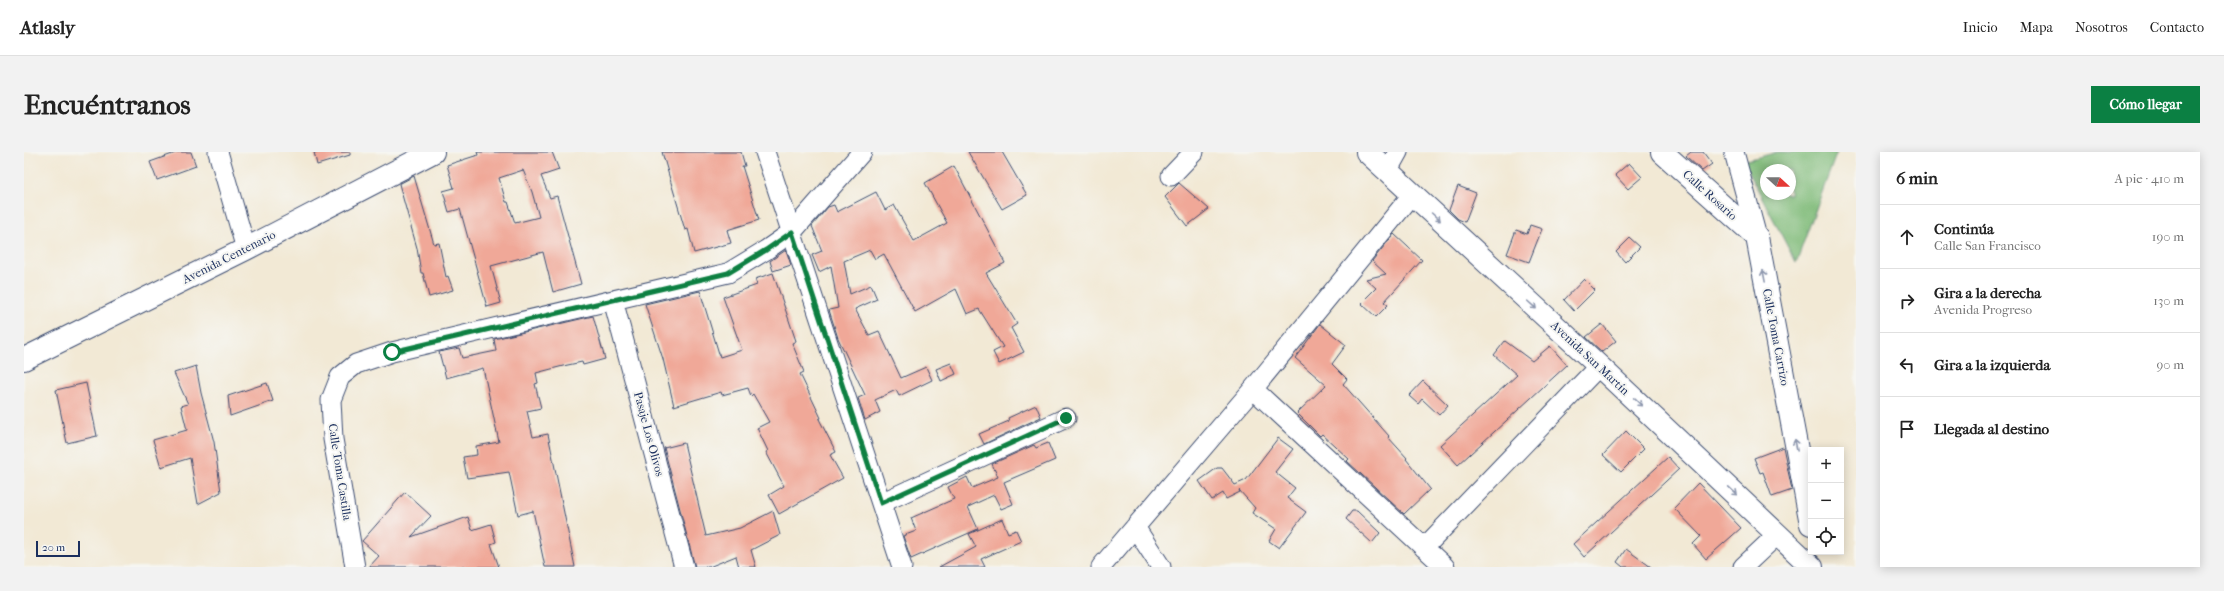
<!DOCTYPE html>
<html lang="es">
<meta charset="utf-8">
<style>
body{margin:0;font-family:"IM FELL French Canon",serif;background:#f2f2f2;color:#222}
.controls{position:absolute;right:12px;bottom:12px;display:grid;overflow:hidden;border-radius:0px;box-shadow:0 2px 10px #0003}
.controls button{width:36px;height:36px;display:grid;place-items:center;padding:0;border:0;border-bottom:1px solid #e0e0e0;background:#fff;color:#222;font:20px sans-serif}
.compass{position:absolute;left:1736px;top:12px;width:36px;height:36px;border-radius:50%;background:#fff;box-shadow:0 2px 10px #0003;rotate:111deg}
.scale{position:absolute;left:12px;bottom:10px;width:44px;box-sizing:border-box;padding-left:4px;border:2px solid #1b2f5e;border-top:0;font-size:11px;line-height:14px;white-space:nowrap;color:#1b2f5e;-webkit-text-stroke:3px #f6f6f2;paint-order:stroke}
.stop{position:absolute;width:12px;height:12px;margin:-9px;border:3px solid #0b8043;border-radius:50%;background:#fff}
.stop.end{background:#0b8043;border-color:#fff;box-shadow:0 1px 4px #0008}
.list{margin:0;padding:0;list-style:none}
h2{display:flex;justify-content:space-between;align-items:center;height:52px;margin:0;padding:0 16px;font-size:17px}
h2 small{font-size:13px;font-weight:400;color:#767676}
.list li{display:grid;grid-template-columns:26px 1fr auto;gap:12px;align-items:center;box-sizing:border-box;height:64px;padding:0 16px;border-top:1px solid #e0e0e0}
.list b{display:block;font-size:15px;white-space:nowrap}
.list p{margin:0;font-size:13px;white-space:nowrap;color:#767676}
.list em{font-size:13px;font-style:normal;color:#767676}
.icon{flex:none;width:22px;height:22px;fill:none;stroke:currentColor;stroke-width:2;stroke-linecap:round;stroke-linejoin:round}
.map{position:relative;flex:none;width:1832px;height:415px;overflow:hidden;border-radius:0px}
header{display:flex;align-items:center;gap:24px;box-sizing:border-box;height:56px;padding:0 20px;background:#fff;border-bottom:1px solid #e0e0e0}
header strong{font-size:19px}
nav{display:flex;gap:22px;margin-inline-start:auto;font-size:14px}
.intro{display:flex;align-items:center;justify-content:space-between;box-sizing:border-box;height:96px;padding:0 24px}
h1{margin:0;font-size:28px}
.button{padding:10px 18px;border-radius:0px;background:#0b8043;color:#fff;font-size:14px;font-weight:700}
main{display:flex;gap:24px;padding:0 24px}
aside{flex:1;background:#fff;border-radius:0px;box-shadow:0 2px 10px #0003}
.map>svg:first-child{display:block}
</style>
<header>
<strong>Atlasly</strong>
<nav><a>Inicio</a><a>Mapa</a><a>Nosotros</a><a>Contacto</a></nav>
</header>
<div class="intro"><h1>Encuéntranos</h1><a class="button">Cómo llegar</a></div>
<main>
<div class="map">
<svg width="1832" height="415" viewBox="0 0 1832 415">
<rect width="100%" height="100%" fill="#f6f6f2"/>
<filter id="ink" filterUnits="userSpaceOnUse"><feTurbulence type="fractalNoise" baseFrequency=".025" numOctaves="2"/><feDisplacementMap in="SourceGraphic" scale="8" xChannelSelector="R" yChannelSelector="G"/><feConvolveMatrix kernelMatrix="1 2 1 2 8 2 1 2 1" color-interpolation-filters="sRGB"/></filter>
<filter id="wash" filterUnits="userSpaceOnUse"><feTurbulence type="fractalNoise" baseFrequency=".012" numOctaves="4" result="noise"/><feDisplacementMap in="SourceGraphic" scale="16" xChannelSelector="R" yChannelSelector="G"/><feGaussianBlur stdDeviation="0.9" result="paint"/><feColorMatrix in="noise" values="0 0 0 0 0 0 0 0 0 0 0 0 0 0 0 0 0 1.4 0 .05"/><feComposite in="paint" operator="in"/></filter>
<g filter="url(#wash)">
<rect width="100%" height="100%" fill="#f2e9d5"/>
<path fill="#81bc7a" stroke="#4e766c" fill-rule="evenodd" d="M1754 0H1813L1772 111 1719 9ZM1742 18H1766V42H1742Z"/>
<g id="blocks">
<path fill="#f0a898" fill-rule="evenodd" d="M154 0H167L172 14 133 28 126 10Z
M290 0H326V3L293 13Z
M453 0H528L535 18 517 24 526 46 533 44 557 132 529 140 519 100 467 114 477 151 463 155 436 57 425 60 419 39 430 36 423 13 454 3ZM499 18 508 40 515 65 491 71 484 50H482L475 26Z
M638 0H717L721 14H718L735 68 703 78 707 91 670 101 664 77 661 78Z
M944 0H978L1003 43 978 57Z
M1667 0H1679L1688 12 1678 19 1662 4Z
M1605 11 1618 25 1604 37 1591 23Z
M930 14 981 111 962 121 993 172 987 176 1000 200 975 212 969 200 979 195 955 157 943 162 932 137 891 160 860 102 851 107 846 98 820 109 826 142 847 133 853 147 831 157 845 183 855 179 877 226 902 215 908 228 875 244 872 238 851 248 856 260 841 268 834 246 841 243 814 186 805 158 814 156 807 114 795 120 788 103 798 99 788 74 804 55 810 53 813 60 852 40 861 58 870 53 890 89 923 71 901 31Z
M390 24 410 92 415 91 422 125 424 124 429 138 405 145 399 121H397L393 96 375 32Z
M1155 31 1185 57 1163 74 1141 45Z
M1434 34 1452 41 1441 70 1434 67 1425 58Z
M1506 73 1518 77 1505 110 1483 102 1492 78 1503 82Z
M1370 82 1398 108 1360 150 1364 153 1352 165 1337 151 1352 136 1342 127 1362 122 1348 109Z
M1606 86 1616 95 1601 110 1592 100Z
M762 98 767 113 749 119 746 109Z
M749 121 772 189 768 191 780 220 776 222 797 266 795 267 812 300 806 303 819 326 755 362 745 343 760 334 742 300 744 299 733 276 745 270 729 242 727 244 724 236 698 243 697 240 650 254 639 207 621 152 676 139 696 205 718 198 699 145 733 133 731 127Z
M1560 127 1571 138 1550 159 1540 148Z
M569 164 581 207 559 213 558 210 539 214 512 221 514 231 511 232 517 256 503 259 509 285 524 282 551 415H521L509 359 494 363 485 320 443 326 439 305 453 303 452 294 475 290 459 216 422 226 415 200 435 196 438 206 472 199 470 187Z
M1296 172 1322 193 1308 212 1323 227 1319 232 1365 284 1364 285 1383 306 1382 307 1406 337 1380 362 1323 309 1325 307 1298 282 1296 284 1273 261 1302 233 1271 206Z
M1578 172 1592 189 1578 200 1562 185Z
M1481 189 1508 209 1526 194 1543 213 1434 313 1416 293 1493 223 1470 203Z
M927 211 932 222 917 229 912 217Z
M172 214 177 241 190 290 197 340 174 352 166 306 137 315 129 288 163 278 157 254 164 252 150 221Z
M1399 229 1424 253 1415 263 1398 247 1394 252 1385 244Z
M62 231 73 284 43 291 32 238Z
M243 231 249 249 206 264 204 244Z
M1012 253 1017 265 960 292 955 282 985 269 984 266Z
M1602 279 1620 297 1597 320 1579 303Z
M1254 286 1269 297 1251 320 1271 336 1263 346 1282 360 1255 396 1245 389 1252 377 1228 361 1231 356 1215 338 1216 340 1202 347 1199 341 1188 348 1175 329 1193 316H1198L1211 333 1222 328Z
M660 291 682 384 716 376 749 359 756 383 727 398 732 415H715L712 404 685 415H671L640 296Z
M1024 291 1031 308 980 330 989 352 977 357 970 343 944 355 954 377 887 407 879 384 892 379 887 366 930 347 924 335 943 325 948 336 974 325 968 312 1010 293 1012 296Z
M1759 295 1768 338 1748 345 1739 320 1736 321 1730 306Z
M1644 305 1655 317 1560 405 1549 392Z
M1674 331 1717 376 1682 407 1669 392 1677 384 1650 356Z
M381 340 407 364 387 385 444 365 448 378 467 372 472 390 467 392 475 415H345L355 404 338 389Z
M1328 359H1333L1356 381 1348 391 1322 367Z
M978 367 984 381 992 378 997 389 957 407 961 415H915L952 395 945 382Z
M1602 397 1627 415H1599L1593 410Z"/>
</g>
</g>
<g filter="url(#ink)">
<use href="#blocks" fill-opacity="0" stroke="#3b4b70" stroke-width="1"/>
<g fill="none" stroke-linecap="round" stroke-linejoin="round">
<defs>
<path id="minor" d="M194 0 222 97
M741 0 878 415
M1710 0 1733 85
M1364 18 1374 0
M1147 24 1170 0
M589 148 660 415
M1229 237 1421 415
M857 351 1042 266
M1111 375 1137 415
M1400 396 1575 214
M331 415 309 287 307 248 316 225 332 212 368 200 704 121 742 98 768 80 838 0
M1077 415 1229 237 1388 43
M1719 415 1754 382"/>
<path id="major" d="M1343 0 1575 214 1788 415
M1638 0 1733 85 1787 372
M0 207 222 97 409 0"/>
</defs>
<use href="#minor" stroke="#3b4b70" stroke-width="21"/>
<use href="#major" stroke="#3b4b70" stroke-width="24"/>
<use href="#minor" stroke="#fff" stroke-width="19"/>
<use href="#major" stroke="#fff" stroke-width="22"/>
</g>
<defs><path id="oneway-shaft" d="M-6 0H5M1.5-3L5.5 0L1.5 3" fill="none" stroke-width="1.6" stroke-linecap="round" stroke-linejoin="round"/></defs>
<g stroke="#8d97ae">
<use href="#oneway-shaft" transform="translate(1412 65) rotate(42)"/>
<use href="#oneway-shaft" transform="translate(1740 124) rotate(-101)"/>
<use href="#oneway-shaft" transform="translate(1508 153) rotate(42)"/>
<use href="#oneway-shaft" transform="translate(1614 250) rotate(43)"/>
<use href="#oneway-shaft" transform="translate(1772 293) rotate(-101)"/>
<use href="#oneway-shaft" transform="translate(1709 339) rotate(43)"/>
</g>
</g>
<g fill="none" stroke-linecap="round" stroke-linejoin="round" filter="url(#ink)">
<path stroke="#0b8043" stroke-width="5" d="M368 200 704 121 742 98 768 80 857 351 1042 266"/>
</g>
<g text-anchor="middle" stroke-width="4" stroke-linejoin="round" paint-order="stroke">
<g font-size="12" fill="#1b2f5e" stroke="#f6f6f2">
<text transform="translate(1686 43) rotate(42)" y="4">Calle Rosario</text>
<text transform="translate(205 105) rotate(-27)" y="4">Avenida Centenario</text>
<text transform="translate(1752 185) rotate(79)" y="4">Calle Toma Carrizo</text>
<text transform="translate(1566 206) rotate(43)" y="4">Avenida San Martín</text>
<text transform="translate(625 282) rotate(75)" y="4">Pasaje Los Olivos</text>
<text transform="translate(316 320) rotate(81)" y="4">Calle Toma Castilla</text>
</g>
</g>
</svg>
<div class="controls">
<button>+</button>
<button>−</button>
<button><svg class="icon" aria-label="locate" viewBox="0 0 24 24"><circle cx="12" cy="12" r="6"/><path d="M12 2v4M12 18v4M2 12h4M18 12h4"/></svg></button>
</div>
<svg class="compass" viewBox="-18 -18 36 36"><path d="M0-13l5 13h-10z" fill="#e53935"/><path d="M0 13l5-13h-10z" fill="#767676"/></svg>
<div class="scale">20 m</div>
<div class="stop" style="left:368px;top:200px"></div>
<div class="stop end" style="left:1042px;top:266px"></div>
</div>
<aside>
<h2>6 min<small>A pie · 410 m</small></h2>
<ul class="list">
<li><svg class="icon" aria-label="ahead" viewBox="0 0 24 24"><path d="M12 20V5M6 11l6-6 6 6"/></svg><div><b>Continúa</b><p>Calle San Francisco</p></div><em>190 m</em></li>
<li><svg class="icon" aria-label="right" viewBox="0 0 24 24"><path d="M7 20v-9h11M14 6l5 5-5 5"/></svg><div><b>Gira a la derecha</b><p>Avenida Progreso</p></div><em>130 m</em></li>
<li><svg class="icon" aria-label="left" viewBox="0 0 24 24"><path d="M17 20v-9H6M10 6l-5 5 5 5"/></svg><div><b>Gira a la izquierda</b></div><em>90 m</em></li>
<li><svg class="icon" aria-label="arrive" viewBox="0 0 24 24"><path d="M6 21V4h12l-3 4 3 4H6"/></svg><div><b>Llegada al destino</b></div></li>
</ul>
</aside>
</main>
